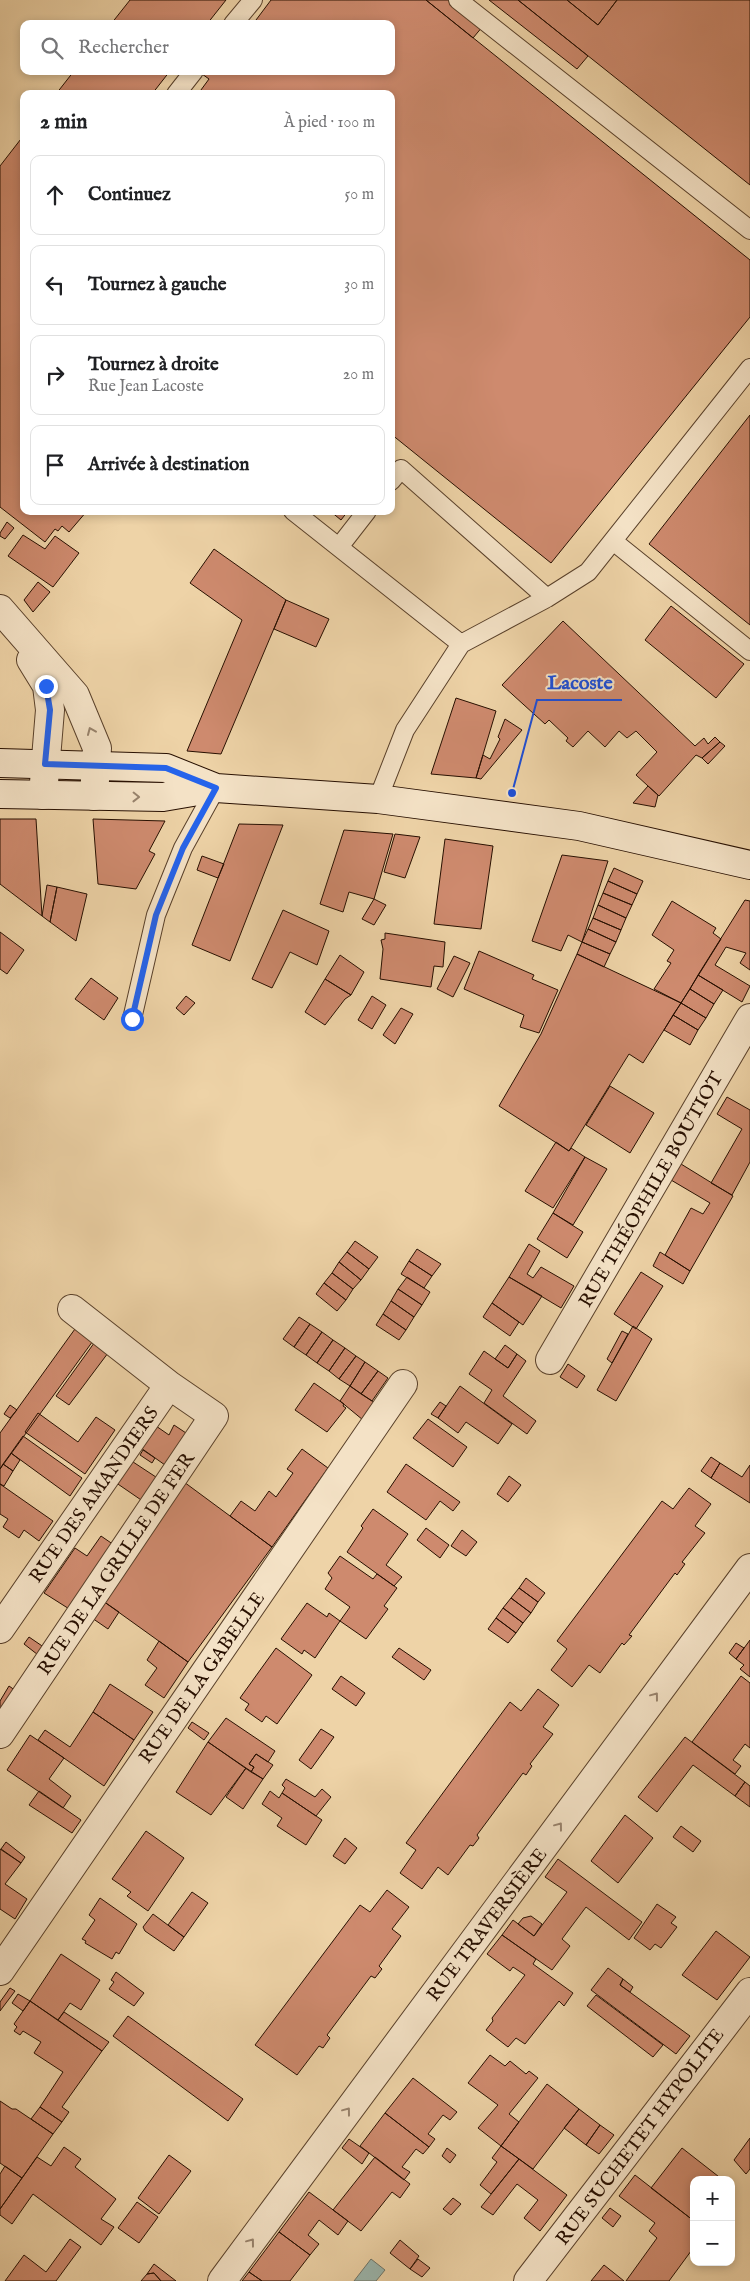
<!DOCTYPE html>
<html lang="fr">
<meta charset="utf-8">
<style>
body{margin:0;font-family:"IM FELL English",serif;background:#f2f2f2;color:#202124}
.controls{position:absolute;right:15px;bottom:15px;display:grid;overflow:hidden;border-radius:10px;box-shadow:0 2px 8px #0003}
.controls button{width:45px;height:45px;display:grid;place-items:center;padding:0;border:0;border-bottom:1px solid #e0e0e0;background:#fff;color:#202124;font:25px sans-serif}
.stop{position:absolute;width:15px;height:15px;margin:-11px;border:4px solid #2563eb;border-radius:50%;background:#fff}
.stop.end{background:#2563eb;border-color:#fff;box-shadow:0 1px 5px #0008}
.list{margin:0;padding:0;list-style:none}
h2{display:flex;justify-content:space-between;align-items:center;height:65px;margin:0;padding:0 20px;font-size:21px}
h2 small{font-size:16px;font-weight:400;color:#757577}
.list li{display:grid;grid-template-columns:32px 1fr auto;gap:15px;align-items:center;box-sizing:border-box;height:80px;margin:0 10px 10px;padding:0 10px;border:1px solid #e0e0e0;border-radius:10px}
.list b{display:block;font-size:19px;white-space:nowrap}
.list p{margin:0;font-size:16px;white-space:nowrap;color:#757577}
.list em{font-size:16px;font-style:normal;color:#757577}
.icon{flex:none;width:28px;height:28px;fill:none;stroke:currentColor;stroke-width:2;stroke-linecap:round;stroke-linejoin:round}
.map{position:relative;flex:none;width:750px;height:2281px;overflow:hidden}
.search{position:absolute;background:#fff;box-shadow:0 2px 8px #0003;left:20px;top:20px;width:375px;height:55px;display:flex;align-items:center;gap:12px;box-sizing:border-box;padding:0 18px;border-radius:10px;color:#757577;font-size:19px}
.panel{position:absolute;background:#fff;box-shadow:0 2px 8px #0003;left:20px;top:90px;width:375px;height:425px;border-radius:10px}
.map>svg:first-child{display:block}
</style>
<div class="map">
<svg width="750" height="2281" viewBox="0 0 750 2281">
<rect width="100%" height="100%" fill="#eed3a7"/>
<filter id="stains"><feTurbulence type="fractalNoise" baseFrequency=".004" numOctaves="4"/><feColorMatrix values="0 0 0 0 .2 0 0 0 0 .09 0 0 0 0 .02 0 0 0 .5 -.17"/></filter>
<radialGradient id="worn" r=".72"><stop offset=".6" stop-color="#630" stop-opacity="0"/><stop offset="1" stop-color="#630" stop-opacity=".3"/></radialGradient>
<path fill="#9bb7af" stroke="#6d7469" d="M371 2259 385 2270 376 2281H354Z"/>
<path fill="#ce8a6e" stroke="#270f00" d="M130 0H226L207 24H111Z
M271 0H426L750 260V317L551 563 391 434V94H198L209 79 202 74 205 71H391V24H253Z
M426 0H450L483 26 473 38Z
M489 0H518L588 56 577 69Z
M518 0H567L598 25 617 0H750V185Z
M567 0H617L598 25Z
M74 71H170L152 94H56Z
M24 135V511H87L69 532 62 526 58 531 55 529 45 542 0 507V166Z
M750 415V625L649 544Z
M330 511H348L341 520Z
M7 522 14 528 5 539 0 536V533Z
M23 535 45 549 55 536 79 553 53 587 8 556Z
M214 549 286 600 221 754 187 751 242 620 190 583Z
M38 582 50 592 33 612 24 600Z
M286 600 329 619 316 647 274 629Z
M671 606 744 664 716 698 645 640Z
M563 621 695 746 704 738 708 744 715 737 720 742 702 758 696 755 659 796 636 775 657 752 636 731 627 738 619 731 605 747 588 731 573 747 566 741 568 738 549 720 545 724 502 685Z
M456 698 496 711 476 778 431 774Z
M505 719 522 730 481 779 476 778 483 755 490 759 500 739 498 737Z
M720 742 725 746 708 764 702 758Z
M648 786 658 795 655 807 633 803Z
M0 819H36L42 916 0 884Z
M93 819 165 821 149 851 155 854 136 889 98 884Z
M239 824 283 825 230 961 192 945Z
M344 830 393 834 374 899 349 892 343 912 320 904Z
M395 834 420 837 405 878 384 872Z
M445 839 493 846 481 929 434 924Z
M562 855 608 861 582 942 568 935 561 951 532 941Z
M202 856 224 864 218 878 197 870Z
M614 868 643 881 637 894 608 881Z
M608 881 637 894 632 905 603 893Z
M47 885 57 887 50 922 42 916Z
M57 887 87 894 76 941 50 922Z
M603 893 632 905 626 918 598 905Z
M374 899 386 905 374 925 362 919Z
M745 900 750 901V970L740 963 746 953 726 947 715 965 750 986 742 1002 698 975Z
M672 901 716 928 713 933 721 939 681 1003 654 989 671 963 667 961 674 950 652 935Z
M598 905 626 918 621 930 593 918Z
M283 910 329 931 317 965 290 952 272 988 252 979Z
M593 918 621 930 616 942 588 929Z
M588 929 616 942 610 954 582 942Z
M0 932 24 950 7 974 0 969Z
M385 933 445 942 443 967 434 966 431 987 380 979 383 949 381 940 385 939Z
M582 942 610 954 604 967 577 954Z
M479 951 534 975 532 979 558 990 539 1033 520 1027 524 1015 464 989Z
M577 954 681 1003 643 1063 629 1054 569 1151 499 1106 541 1034Z
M340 955 364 972 351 995 325 979Z
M454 956 470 963 453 997 437 989Z
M698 975 723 990 714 1004 690 989Z
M91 978 118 998 104 1020 75 999Z
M325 979 351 995 345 999 325 1025 305 1012Z
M690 989 714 1004 706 1018 681 1003Z
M186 996 195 1003 184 1015 176 1008Z
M372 996 386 1005 372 1029 358 1020Z
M681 1003 706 1018 698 1030 673 1015Z
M401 1008 413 1014 395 1044 383 1035Z
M673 1015 698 1030 690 1045 664 1030Z
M610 1086 654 1113 630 1153 586 1125Z
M727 1097 750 1110V1162L732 1195 711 1183 742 1129 717 1114Z
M556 1142 569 1151 571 1148 585 1157 553 1208 525 1191Z
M585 1157 607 1169 573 1225 553 1213Z
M681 1164 733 1196 690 1271 665 1255 691 1208 703 1214 710 1203 671 1180Z
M553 1213 583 1232 567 1258 537 1239Z
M355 1241 378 1257 369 1269 347 1252Z
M529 1244 540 1251 527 1274 533 1278 541 1267 574 1286 561 1308 509 1277Z
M417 1249 441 1264 432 1276 409 1261Z
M347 1252 369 1269 361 1280 339 1262Z
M660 1252 690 1271 683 1284 653 1266Z
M409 1261 432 1276 424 1288 401 1274Z
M339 1262 361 1280 353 1289 332 1273Z
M641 1272 663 1286 636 1329 614 1314Z
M332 1273 353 1289 346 1300 324 1283Z
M407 1277 430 1292 422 1305 398 1289Z
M509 1277 542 1296 523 1325 492 1303Z
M324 1283 346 1300 337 1311 316 1294Z
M398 1289 422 1305 414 1317 391 1301Z
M391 1301 414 1317 406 1330 383 1314Z
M492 1303 519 1322 510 1336 483 1317Z
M383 1314 406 1330 399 1340 376 1325Z
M299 1317 310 1324 294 1347 283 1339Z
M80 1322 98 1334 0 1469V1433Z
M310 1324 322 1332 306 1355 294 1347Z
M633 1326 652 1339 616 1401 597 1390Z
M622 1331 628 1334 612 1363 607 1359Z
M322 1332 333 1340 317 1363 306 1355Z
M97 1339 111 1349 69 1405 56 1396Z
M333 1340 345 1348 329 1371 317 1363Z
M505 1345 517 1354 508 1368 495 1359Z
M345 1348 356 1356 339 1379 329 1371Z
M484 1351 508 1368 517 1354 526 1361 503 1396 536 1421 527 1434 484 1403 492 1390 469 1374Z
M356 1356 365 1362 350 1386 339 1379Z
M365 1362 378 1371 361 1394 350 1386Z
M568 1364 585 1376 577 1388 560 1377Z
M378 1371 388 1378 372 1401 361 1394Z
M314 1383 344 1404 343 1406 346 1408 327 1432 295 1410Z
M350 1386 375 1403 363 1420 340 1401Z
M460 1386 512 1424 498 1444 466 1422 458 1433 438 1418Z
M440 1402 446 1406 438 1418 431 1414Z
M10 1405 17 1410 10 1418 4 1414Z
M38 1413 78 1442 96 1417 115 1430 85 1474 25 1432Z
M428 1419 467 1447 453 1467 413 1438Z
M174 1425 192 1437 165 1465 141 1448 156 1426 169 1435Z
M23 1436 82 1478 70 1496 11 1453Z
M302 1449 328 1468 272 1547 230 1516 241 1501 255 1511 269 1491 276 1497 293 1473 287 1469Z
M143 1450 155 1458 152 1463 140 1455Z
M11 1453 20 1460 13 1471 3 1464Z
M711 1457 720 1463 711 1478 701 1471Z
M127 1458 162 1481 147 1504 112 1480Z
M720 1463 742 1477 750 1465V1503L711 1478Z
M3 1464 13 1471 4 1486 0 1484V1469Z
M406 1464 460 1502 453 1511 440 1501 426 1520 387 1492Z
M509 1476 521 1485 508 1502 497 1494Z
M184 1482 272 1547 188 1662 103 1601Z
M0 1484 53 1521 39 1541 24 1530 19 1538 3 1527 8 1519 0 1514Z
M689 1488 711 1504 695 1526 705 1533 682 1562 685 1564 677 1575 675 1573 629 1635 632 1636 624 1645 622 1643 600 1673 589 1665 572 1687 551 1670 567 1649 557 1641 662 1501 673 1509Z
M373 1509 408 1534 386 1565 402 1577 394 1586 347 1552 363 1528 361 1526Z
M426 1528 449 1545 440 1558 417 1540Z
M462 1530 477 1542 466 1556 451 1546Z
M101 1536 117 1547 74 1612 44 1593 75 1548 87 1556Z
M340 1556 373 1579 377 1574 397 1588 384 1606 388 1609 366 1639 340 1621 350 1607 325 1589 332 1578 328 1573Z
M526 1578 545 1593 538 1602 519 1588Z
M519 1588 538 1602 531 1613 511 1598Z
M511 1598 531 1613 523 1623 503 1608Z
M103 1601 119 1612 108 1629 92 1618Z
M307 1603 327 1617 329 1613 340 1621 315 1658 304 1650 302 1654 281 1639Z
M503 1608 523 1623 516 1633 496 1618Z
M496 1618 516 1633 508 1643 488 1629Z
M29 1637 48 1650 42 1658 24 1644Z
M750 1640V1677L740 1669 744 1665 736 1659Z
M159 1641 188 1662 164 1698 145 1685 157 1668 147 1660Z
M736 1643 744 1648 736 1659 729 1653Z
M276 1648 312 1675 277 1724 266 1716 262 1722 245 1710 249 1704 240 1698Z
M399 1648 431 1670 424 1680 392 1657Z
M341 1676 365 1693 356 1706 332 1689Z
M741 1676 750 1683V1748L745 1744 733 1760 741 1766 735 1774 692 1742Z
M110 1684 153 1712 134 1740 93 1712Z
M9 1686 19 1693 0 1722V1701Z
M538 1689 559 1705 543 1727 553 1734 530 1764 532 1766 526 1775 523 1773 477 1835 479 1838 473 1846 470 1845 448 1875 438 1867 422 1889 400 1873 416 1850 406 1843 510 1702 521 1711Z
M93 1712 134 1740 104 1786 38 1740 45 1730 70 1747Z
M226 1718 275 1751 268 1762 256 1754 249 1764 254 1767 251 1772 208 1742Z
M192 1722 209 1733 204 1740 188 1728Z
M321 1729 334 1737 311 1769 299 1760Z
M30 1735 64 1758 49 1779 71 1796 63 1808 7 1770Z
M685 1737 745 1782 735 1796 693 1765 657 1812 638 1797Z
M208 1742 246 1768 211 1815 176 1792Z
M256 1754 273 1765 263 1779 251 1772 254 1767 249 1764Z
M246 1768 263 1779 243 1809 226 1797Z
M286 1779 315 1797 322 1789 331 1797 316 1816 282 1793 285 1788 282 1785Z
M745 1782 750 1786V1807L735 1796Z
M39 1791 81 1820 72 1833 29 1805Z
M270 1791 279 1798 282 1793 322 1820 306 1845 277 1826 282 1818 262 1804Z
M625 1815 653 1838 618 1883 591 1861Z
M681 1826 701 1841 693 1852 673 1837Z
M146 1831 184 1858 148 1911 127 1896 131 1892 112 1879Z
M345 1838 357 1848 345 1864 333 1856Z
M6 1842 25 1857 21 1863 1 1849Z
M0 1849 21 1863 5 1884 27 1899 15 1919 0 1909Z
M558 1859 642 1922 629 1940 586 1907 562 1939 570 1946 552 1970 502 1935 513 1920 534 1936 567 1892 545 1877Z
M387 1890 409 1907 392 1929 401 1936 379 1966 382 1969 375 1978 371 1976 327 2035 330 2038 323 2048 319 2046 297 2075 255 2045 360 1905 370 1912Z
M192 1892 208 1903 184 1937 168 1925Z
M100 1898 137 1924 119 1954 116 1952 112 1959 85 1943 86 1941 82 1939 95 1920 89 1915Z
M657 1904 676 1917 671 1923 677 1927 661 1948 655 1944 650 1950 634 1938Z
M153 1914 184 1937 174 1951 145 1931 143 1927Z
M531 1916 542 1924 534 1936 518 1924 523 1918Z
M716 1931 750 1957 717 2000 682 1975Z
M502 1935 536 1959 533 1964 573 1993 564 2006 559 2001 525 2044 516 2038 508 2047 486 2030 493 2021 492 2018 525 1975 513 1967 510 1971 487 1954Z
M61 1954 100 1980 81 2010 70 2003 58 2020 30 2001Z
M608 1968 623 1979 620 1985 690 2036 676 2054 591 1990Z
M116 1972 144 1993 134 2006 109 1989 114 1982 111 1980Z
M623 1979 633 1987 630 1992 620 1985Z
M10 1988 15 1991 0 2011V2002Z
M18 1994 30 2001 23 2011 12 2003Z
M596 1995 663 2045 653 2057 587 2006Z
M30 2001 102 2051 62 2107 69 2112 62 2122 40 2107 63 2072 34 2053 41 2042 23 2031 20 2035 14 2031 17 2027 14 2024Z
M64 2012 109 2042 102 2051 58 2020Z
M128 2016 243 2099 228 2121 113 2036Z
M490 2055 505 2066 510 2061 526 2074 529 2071 538 2078 509 2114 519 2122 501 2146 478 2128 498 2105 468 2083Z
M413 2078 457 2112 450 2120 443 2115 428 2134 435 2139 429 2147 385 2113Z
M547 2084 579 2109 533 2169 501 2146Z
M0 2101 12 2109H16L53 2134 22 2178 0 2163Z
M40 2107 62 2122 53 2134 31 2119Z
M579 2109 600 2125 586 2145 564 2128Z
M385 2113 429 2147 423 2154 416 2149 402 2167 410 2172 404 2180 360 2146Z
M600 2125 614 2135 599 2154 586 2145Z
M750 2138V2169L746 2174 734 2160Z
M349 2139 369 2153 362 2164 342 2148Z
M501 2146 519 2159 491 2194 480 2185 497 2162 492 2158Z
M64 2147 81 2159 75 2167 116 2199 101 2219 114 2227 101 2245 33 2194 12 2224 0 2215V2209L37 2157 51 2166Z
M447 2148 456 2155 450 2163 442 2156Z
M682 2148 723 2180H694V2221L651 2188Z
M169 2155 191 2171 159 2214 138 2198Z
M375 2157 410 2184 400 2198 392 2192 361 2231 333 2210Z
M519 2159 567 2195 540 2231 524 2218 538 2200 517 2184 493 2215 481 2207Z
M5 2166 22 2178 0 2209V2174Z
M635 2175 694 2221V2247L669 2281H626L657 2238 649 2231 655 2223 619 2196Z
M309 2192 348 2221 338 2235 319 2220 308 2235 319 2244 310 2255 279 2232Z
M453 2198 461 2204 451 2215 443 2209Z
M137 2202 158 2217 139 2243 118 2228Z
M610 2208 621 2216 613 2227 602 2218Z
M279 2232 310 2255 290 2281H262L249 2272Z
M70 2239 81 2247 56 2281H5L24 2255 46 2272Z
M400 2240 419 2256 410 2269 390 2253Z
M418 2259 430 2268 422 2277 410 2269Z
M154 2264 176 2281H161L154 2273 147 2274Z
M604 2265 624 2281H591Z
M249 2272 262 2281H242Z
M154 2273 161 2281H141L147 2274Z"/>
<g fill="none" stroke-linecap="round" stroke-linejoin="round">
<defs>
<path id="lane" d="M458 0 750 230
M233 24 253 0
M176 94 194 71
M391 481 401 469 547 598
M293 511 461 644 405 730 378 799
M613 541 750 651
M339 547 367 511
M461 644 547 598 588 572 750 368
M132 1019 156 915 183 848 216 788"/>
<path id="street" d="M0 609 75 695 97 748 94 796
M31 660 47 686 50 710 43 795
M72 1309 169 1385
M550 1360 750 1018
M0 1629 169 1385 214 1416 0 1734
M0 1971 403 1384
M222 2281 750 1568
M528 2281 750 1992"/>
<path id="secondary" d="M0 763 166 768 216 788
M0 794 163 797 216 788 378 799 579 826 750 865"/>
</defs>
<use href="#lane" stroke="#59402a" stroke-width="20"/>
<use href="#street" stroke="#59402a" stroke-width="30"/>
<use href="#secondary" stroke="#270f00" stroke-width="30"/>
<use href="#lane" stroke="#f4e2c6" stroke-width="18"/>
<use href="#street" stroke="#f4e2c6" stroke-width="28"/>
<use href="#secondary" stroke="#f4e2c6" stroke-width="28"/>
</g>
<defs><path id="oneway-chevron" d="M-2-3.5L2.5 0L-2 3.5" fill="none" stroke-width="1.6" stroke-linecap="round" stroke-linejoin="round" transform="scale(1.25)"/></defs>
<g stroke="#98836d">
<use href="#oneway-chevron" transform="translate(91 731) rotate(-113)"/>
<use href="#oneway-chevron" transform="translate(136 797) rotate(1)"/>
<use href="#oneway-chevron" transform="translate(655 1696) rotate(-53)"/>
<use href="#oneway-chevron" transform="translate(559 1826) rotate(-53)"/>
<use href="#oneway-chevron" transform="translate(347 2111) rotate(-53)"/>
<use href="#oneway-chevron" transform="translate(251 2242) rotate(-53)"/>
</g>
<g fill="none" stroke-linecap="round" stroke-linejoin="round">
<path stroke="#2563eb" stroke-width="6" d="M46 686 50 710 45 764 166 768 216 788 183 848 156 915 132 1019"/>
</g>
<g text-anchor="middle" stroke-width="4" stroke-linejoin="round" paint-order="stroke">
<g font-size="19" fill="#270f00" stroke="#f4e2c6">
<text transform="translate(650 1189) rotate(-60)" y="7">RUE THÉOPHILE BOUTIOT</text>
<text transform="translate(93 1494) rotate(-55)" y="7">RUE DES AMANDIERS</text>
<text transform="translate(115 1563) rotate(-56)" y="7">RUE DE LA GRILLE DE FER</text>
<text transform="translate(201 1677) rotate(-55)" y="7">RUE DE LA GABELLE</text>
<text transform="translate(486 1924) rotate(-53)" y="7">RUE TRAVERSIÈRE</text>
<text transform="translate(639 2136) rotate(-53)" y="7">RUE SUCHETET HYPOLITE</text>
</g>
</g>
<path fill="none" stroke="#1d4ed8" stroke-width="2" d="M512 793L537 700H622"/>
<circle fill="#1d4ed8" stroke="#f4e2c6" stroke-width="2" cx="512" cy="793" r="5"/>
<g font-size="20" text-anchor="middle" font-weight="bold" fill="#1d4ed8" stroke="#f4e2c6" stroke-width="4" stroke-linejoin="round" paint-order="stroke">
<text x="580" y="689">Lacoste</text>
</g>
<rect width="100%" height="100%" filter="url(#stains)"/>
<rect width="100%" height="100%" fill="url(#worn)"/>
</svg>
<div class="controls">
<button>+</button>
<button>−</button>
</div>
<div class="stop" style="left:132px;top:1019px"></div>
<div class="stop end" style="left:46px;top:686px"></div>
<div class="search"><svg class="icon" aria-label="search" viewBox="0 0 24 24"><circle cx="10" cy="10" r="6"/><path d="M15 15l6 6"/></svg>Rechercher</div>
<section class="panel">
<h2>2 min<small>À pied · 100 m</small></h2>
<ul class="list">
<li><svg class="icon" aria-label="ahead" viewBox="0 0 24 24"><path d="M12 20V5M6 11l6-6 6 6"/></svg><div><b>Continuez</b></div><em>50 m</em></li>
<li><svg class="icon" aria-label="left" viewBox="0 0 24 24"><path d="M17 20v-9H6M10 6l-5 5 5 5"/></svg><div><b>Tournez à gauche</b></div><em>30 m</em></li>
<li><svg class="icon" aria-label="right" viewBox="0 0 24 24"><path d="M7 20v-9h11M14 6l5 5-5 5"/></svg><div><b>Tournez à droite</b><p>Rue Jean Lacoste</p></div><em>20 m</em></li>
<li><svg class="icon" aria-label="arrive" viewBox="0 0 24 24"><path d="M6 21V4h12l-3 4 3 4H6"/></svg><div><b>Arrivée à destination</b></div></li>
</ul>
</section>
</div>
